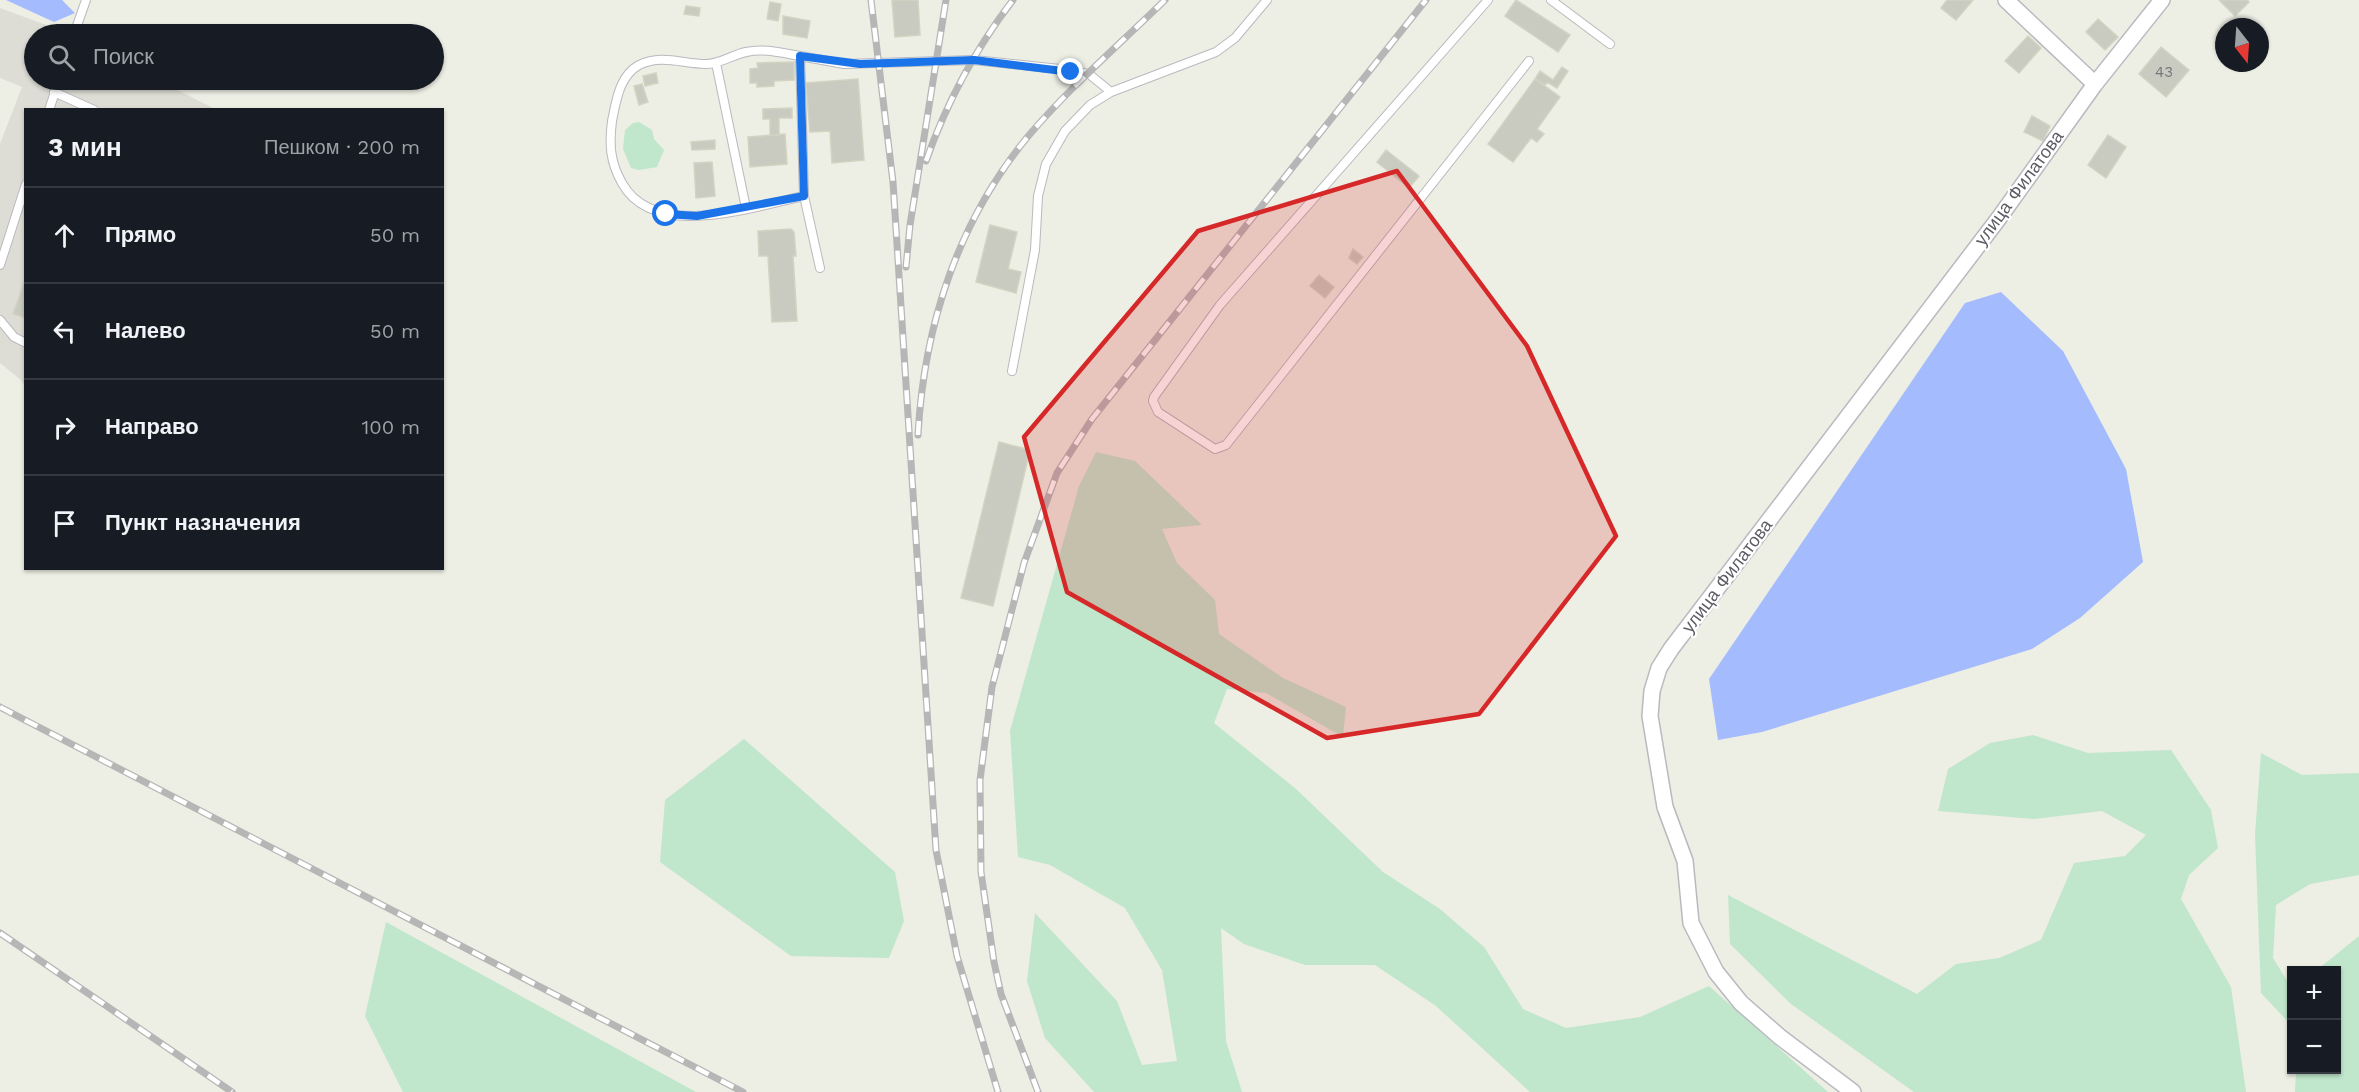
<!DOCTYPE html>
<html lang="ru">
<meta charset="utf-8">
<style>
body{margin:0;font-family:"Work Sans",sans-serif;background:#20242c;color:#f1f3f6}
.controls{position:absolute;right:18px;bottom:18px;display:grid;overflow:hidden;border-radius:0px;box-shadow:0 2px 4px #0004}
.controls button{width:54px;height:54px;display:grid;place-items:center;padding:0;border:0;border-bottom:2px solid #363941;background:#171b24;color:#f1f3f6;font:30px sans-serif}
.compass{position:absolute;left:2215px;top:18px;width:54px;height:54px;border-radius:50%;background:#171b24;box-shadow:0 2px 4px #0004;rotate:163deg}
.stop{position:absolute;width:18px;height:18px;margin:-14px;border:4px solid #1a73e8;border-radius:50%;background:#fff}
.stop.end{background:#1a73e8;border-color:#fff;box-shadow:0 2px 6px #0008}
.list{margin:0;padding:0;list-style:none}
h2{display:flex;justify-content:space-between;align-items:center;height:78px;margin:0;padding:0 24px;font-size:26px}
h2 small{font-size:20px;font-weight:400;color:#9ea1a6}
.list li{display:grid;grid-template-columns:39px 1fr auto;gap:18px;align-items:center;box-sizing:border-box;height:96px;padding:0 24px;border-top:2px solid #363941}
.list b{display:block;font-size:22px;white-space:nowrap}
.list em{font-size:20px;font-style:normal;color:#9ea1a6}
.icon{flex:none;width:33px;height:33px;fill:none;stroke:currentColor;stroke-width:2;stroke-linecap:round;stroke-linejoin:round}
.map{position:relative;flex:none;width:2359px;height:1092px;overflow:hidden}
.search{position:absolute;background:#171b24;box-shadow:0 2px 4px #0004;left:24px;top:24px;width:420px;height:66px;display:flex;align-items:center;gap:15px;box-sizing:border-box;padding:0 21px;border-radius:33px;color:#9ea1a6;font-size:22px}
.panel{position:absolute;background:#171b24;box-shadow:0 2px 4px #0004;left:24px;top:108px;width:420px;height:462px;border-radius:0px}
.map>svg:first-child{display:block}
</style>
<div class="map">
<svg width="2359" height="1092" viewBox="0 0 2359 1092">
<rect width="100%" height="100%" fill="#edeee4"/>
<path fill="#ddddd6" d="M0 8 71 34H34V80H158L215 109 26 110 25 387 21 380 0 363V144L22 87 0 78Z"/>
<path fill="#c0e6cc" d="M639 122 652 130 654 139 664 150 657 167 639 170 631 168 623 149 625 130 633 123Z
M1096 452 1135 461 1202 525 1162 529 1177 563 1215 600 1219 634 1283 678 1346 707 1343 737 1266 693 1227 689 1214 723 1296 789 1383 872 1440 909 1484 947 1523 1009 1566 1028 1640 1017 1709 986 1828 1092H1530L1436 1006 1375 965H1305L1244 944 1221 928 1226 1041 1242 1092H1094L1045 1038 1027 981 1035 913 1117 1001 1142 1065 1177 1061 1162 970 1125 908 1050 865 1018 857 1010 731 1079 486Z
M2033 735 2088 753 2171 750 2211 810 2218 848 2189 875 2181 899 2231 987 2246 1092H1914L1791 1004 1730 944 1728 895 1917 994 1956 964 1999 958 2041 940 2074 863 2125 856 2146 835 2102 811 2034 819 1938 811 1948 769 1990 743Z
M744 739 895 872 904 921 889 958 791 956 660 862 665 800Z
M2261 753 2302 775 2359 773V875L2310 884 2276 905 2273 958 2291 987V1025L2261 993 2255 835Z
M386 922 696 1092H403L365 1016Z
M2359 936V1092H2295L2296 1070H2336V970H2317Z"/>
<path fill="#a4bbfe" d="M6 0H62L75 13 54 22Z
M2001 292 2063 351 2126 469 2143 562 2080 618 2032 649 1762 732 1718 740 1709 679 1965 303Z"/>
<path fill="#c9cac0" stroke="#d3d3c2" stroke-width="1.5" d="M892 0H918L920 35 895 37Z
M1516 0 1570 35 1558 52 1505 16Z
M1947 0H1973L1956 20 1941 8Z
M2219 0H2247L2249 2 2235 16Z
M770 2 781 4 778 21 767 19Z
M686 6 700 8 699 16 684 14Z
M783 16 810 21 807 38 783 34Z
M2098 19 2118 37 2105 50 2086 32Z
M2028 36 2041 48 2019 73 2005 61Z
M2161 47 2189 70 2166 97 2139 74Z
M794 62V80L774 81V86L757 87V83H750V69L758 68 757 63Z
M1562 67 1568 71 1557 88 1547 82 1545 85 1535 79 1540 71 1553 80Z
M656 73 658 83 645 86 643 76Z
M858 79 864 160 832 163 830 131 810 132 806 83Z
M1535 79 1560 97 1537 129 1544 134 1537 142 1531 138 1513 162 1488 144Z
M642 84 648 102 639 105 634 86Z
M792 108V118H779V135H770V119H763V109Z
M2032 116 2050 126 2043 141 2024 132Z
M785 134 787 164 750 167 748 137Z
M2108 135 2126 147 2106 178 2088 165Z
M715 140V149L692 150 691 142Z
M1386 150 1419 176 1409 188 1377 162Z
M712 162 715 196 696 198 694 163Z
M990 225 1017 232 1008 269 1021 272 1016 293 976 282Z
M791 229 794 232 796 256H793L797 321 772 322 768 256H759L758 231Z
M1353 249 1363 257 1357 264 1349 258Z
M1319 275 1334 287 1325 298 1310 286Z
M26 277V318L13 314Z
M999 442 1030 450 993 606 961 598Z"/>
<g fill="none" stroke-linecap="round" stroke-linejoin="round">
<defs>
<path id="lane" d="M1488 0 1220 305 1154 397 1153 401 1158 412 1215 449 1226 445 1529 61
M1551 0 1610 44
M74 34 86 0
M800 56C782 53 764 48 746 52 732 55 720 64 706 64 683 64 662 54 639 65 619 76 616 102 612 121 609 144 610 162 622 183 654 241 752 207 804 196L800 56 844 64 974 60 1060 69 1089 74 1111 92
M716 63 746 208
M54 92 94 110
M49 110 59 80
M804 196 820 268
M0 265 26 184
M0 320 14 337 26 343
M1012 371 1035 250 1038 196 1046 164 1065 131 1090 105 1111 92 1216 52 1235 38 1267 0"/>
<path id="street" d="M2006 0 2095 84
M1853 1092 1780 1037 1741 1003 1716 972 1691 923 1685 861 1665 807 1650 716 1652 691 1659 668 1671 649 1999 218 2095 84 2162 0"/>
</defs>
<use href="#lane" stroke="#b9b9c0" stroke-width="10"/>
<use href="#street" stroke="#b9b9c0" stroke-width="18"/>
<use href="#lane" stroke="#fff" stroke-width="8"/>
<use href="#street" stroke="#fff" stroke-width="15"/>
<defs>
<path id="rail" d="M871 0 893 182 936 850 957 956 998 1092
M926 161C946 104 976 48 1013 0
M906 267 910 225 946 0
M918 435C924 325 958 220 1030 134 1071 86 1120 44 1165 0
M0 707 743 1092
M0 933 232 1092
M1038 1092 1001 994 994 962 981 872 980 780 992 687 1024 563 1057 473 1092 419 1426 0"/>
</defs>
<use href="#rail" stroke="#b6b6b7" stroke-width="7"/>
<use href="#rail" stroke="#fff" stroke-width="4.5" stroke-dasharray="14" stroke-linecap="butt"/>
</g>
<g fill="none" stroke-linecap="round" stroke-linejoin="round">
<path stroke="#1a73e8" stroke-width="8" d="M666 214 697 216 804 196 800 56 860 64 974 60 1071 72"/>
</g>
<path fill="#d62828" fill-opacity="0.2" stroke="#d62828" stroke-width="4.5" stroke-linejoin="round" d="M1397 171 1527 346 1616 536 1479 714 1327 738 1067 592 1024 437 1198 231Z"/>
<g text-anchor="middle" stroke-width="4.5" stroke-linejoin="round" paint-order="stroke">
<g font-size="15" fill="#77787b">
<text x="2164" y="77">43</text>
</g>
<g font-size="18" fill="#5c5d64" stroke="#fff">
<text transform="translate(2019 188) rotate(-54)" y="6">улица Филатова</text>
<text transform="translate(1727 576) rotate(-53)" y="6">улица Филатова</text>
</g>
</g>
</svg>
<div class="controls">
<button>+</button>
<button>−</button>
</div>
<svg class="compass" viewBox="-18 -18 36 36"><path d="M0-13l5 13h-10z" fill="#e53935"/><path d="M0 13l5-13h-10z" fill="#9ea1a6"/></svg>
<div class="stop" style="left:666px;top:214px"></div>
<div class="stop end" style="left:1071px;top:72px"></div>
<div class="search"><svg class="icon" aria-label="search" viewBox="0 0 24 24"><circle cx="10" cy="10" r="6"/><path d="M15 15l6 6"/></svg>Поиск</div>
<section class="panel">
<h2>3 мин<small>Пешком · 200 m</small></h2>
<ul class="list">
<li><svg class="icon" aria-label="ahead" viewBox="0 0 24 24"><path d="M12 20V5M6 11l6-6 6 6"/></svg><div><b>Прямо</b></div><em>50 m</em></li>
<li><svg class="icon" aria-label="left" viewBox="0 0 24 24"><path d="M17 20v-9H6M10 6l-5 5 5 5"/></svg><div><b>Налево</b></div><em>50 m</em></li>
<li><svg class="icon" aria-label="right" viewBox="0 0 24 24"><path d="M7 20v-9h11M14 6l5 5-5 5"/></svg><div><b>Направо</b></div><em>100 m</em></li>
<li><svg class="icon" aria-label="arrive" viewBox="0 0 24 24"><path d="M6 21V4h12l-3 4 3 4H6"/></svg><div><b>Пункт назначения</b></div></li>
</ul>
</section>
</div>
